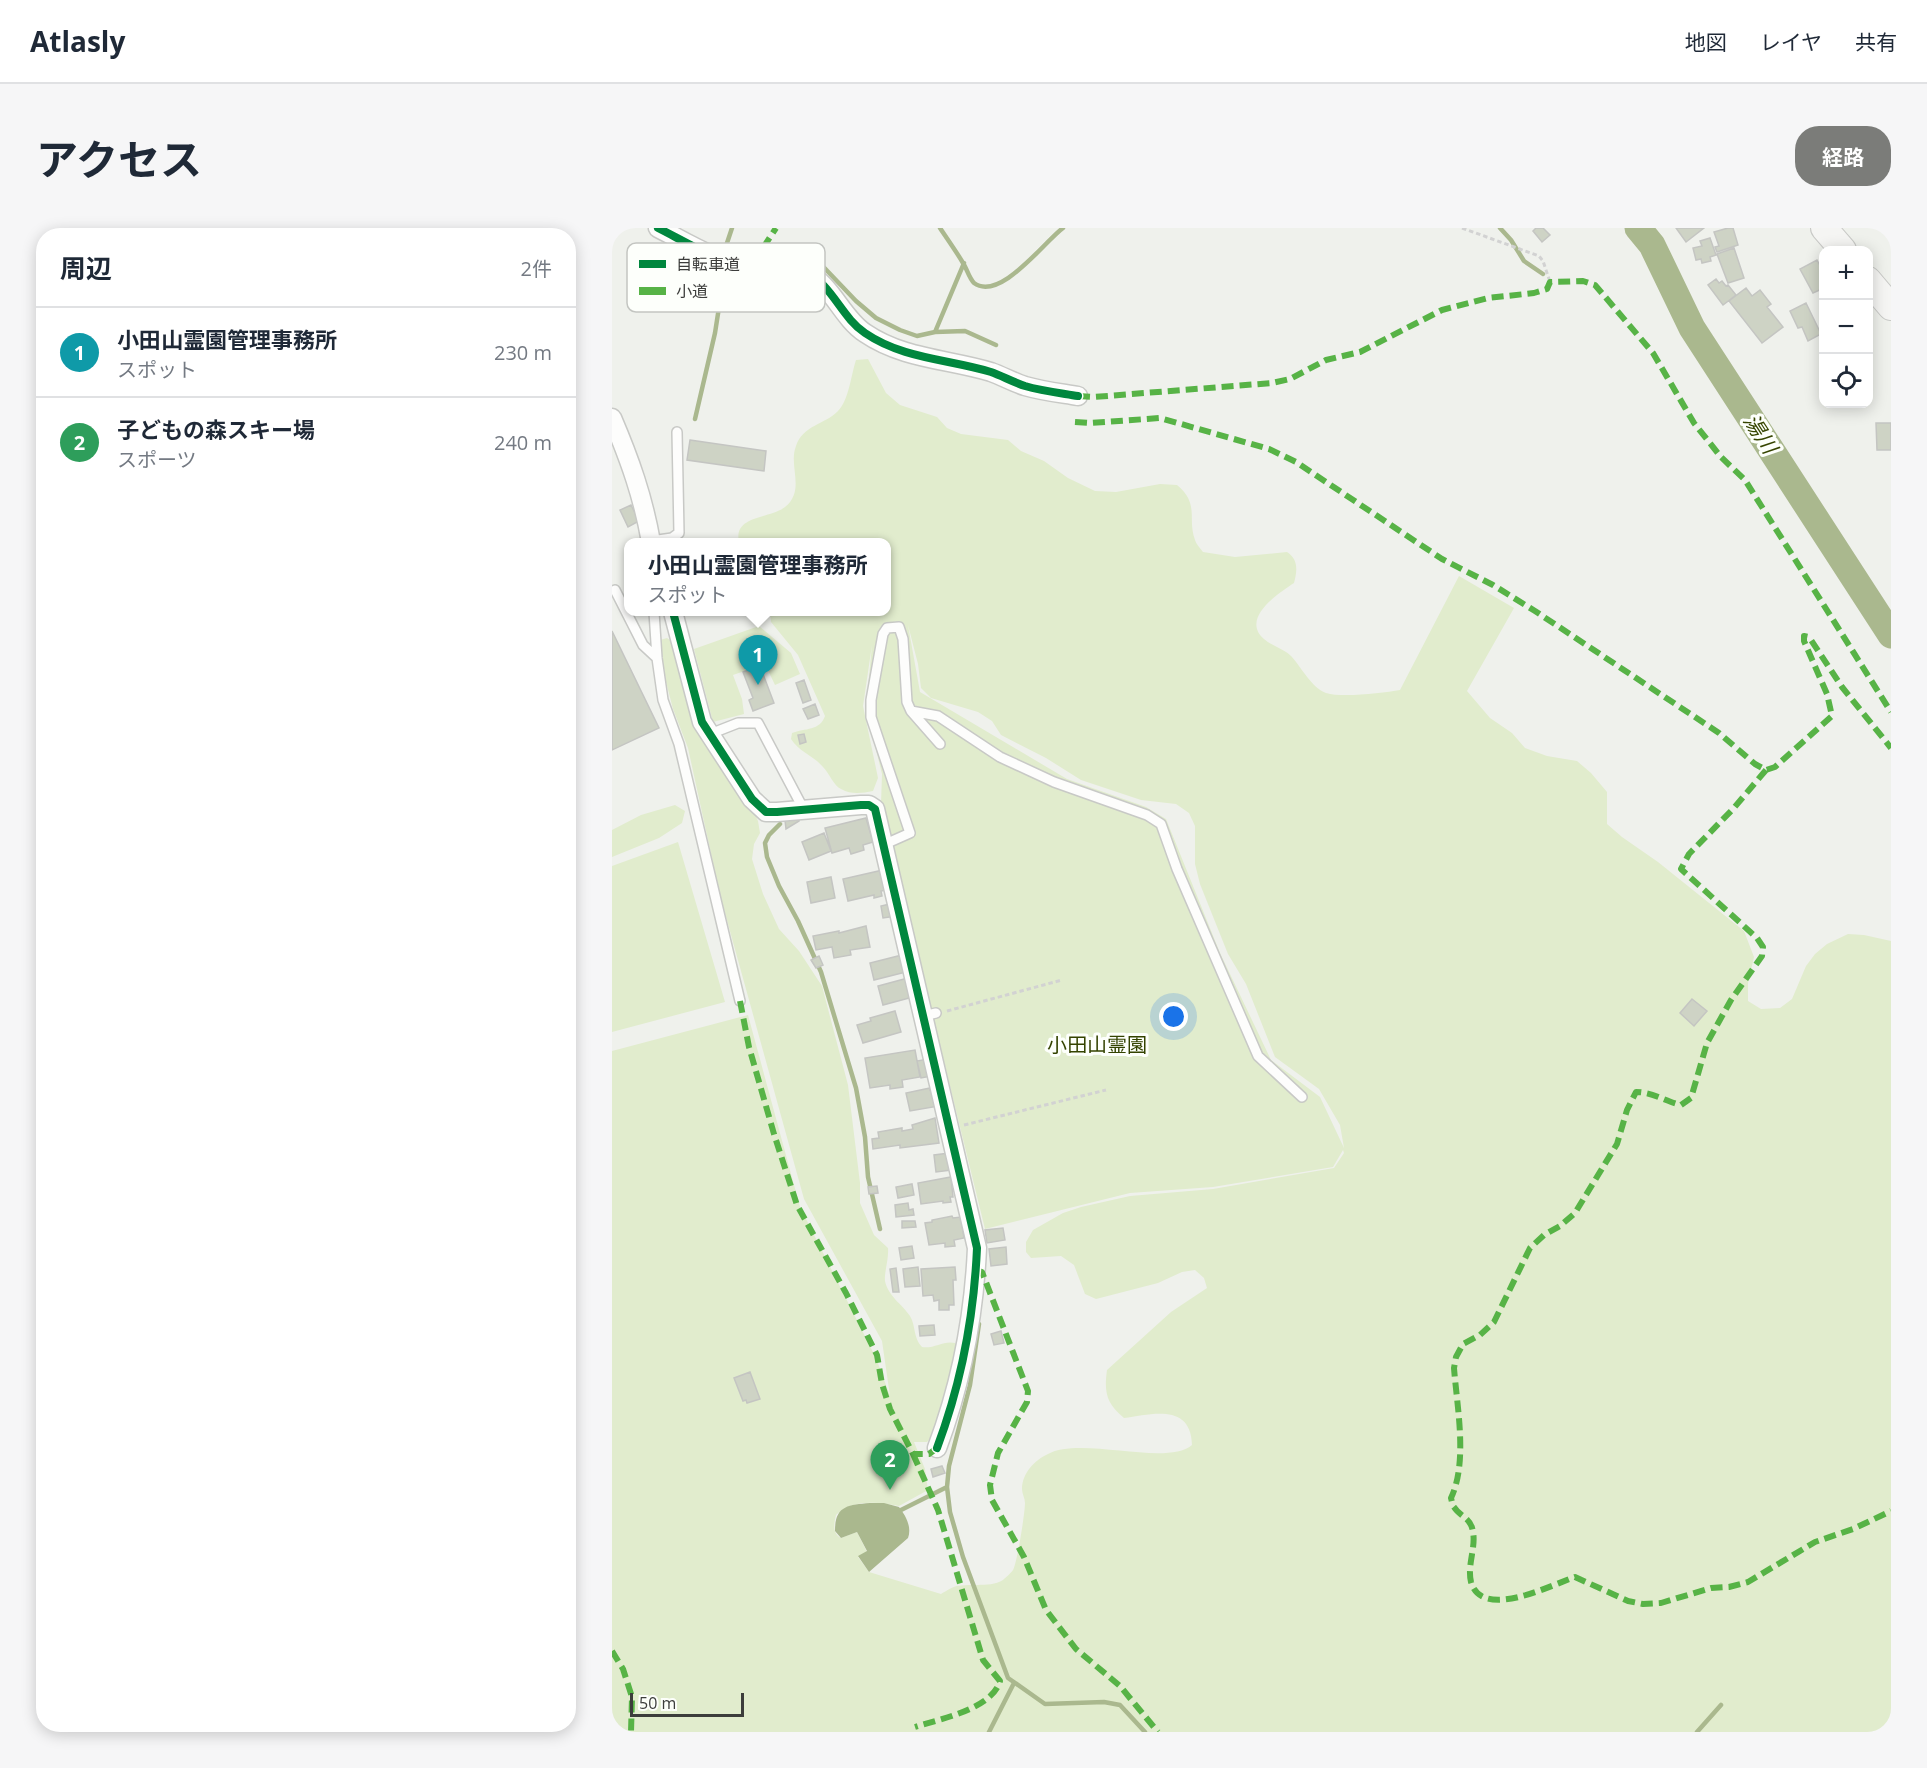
<!DOCTYPE html>
<html lang="ja">
<meta charset="utf-8">
<style>
body{margin:0;font-family:"Open Sans","Noto Sans JP",sans-serif;background:#f6f6f7;color:#1f2937}
.controls{position:absolute;right:18px;top:18px;display:grid;overflow:hidden;border-radius:12px;box-shadow:0 3px 15px #0003}
.controls button{width:54px;height:54px;display:grid;place-items:center;padding:0;border:0;border-bottom:2px solid #e0e1e3;background:#fff;color:#1f2937;font:30px sans-serif}
.scale{position:absolute;left:18px;bottom:15px;width:114px;box-sizing:border-box;padding-left:6px;border:3px solid #3c3d3b;border-top:0;font-size:16px;line-height:21px;white-space:nowrap;color:#3c3d3b;-webkit-text-stroke:4px #fdfffb;paint-order:stroke}
.you{position:absolute;left:562px;top:789px;width:21px;height:21px;margin:-15px;border:4px solid #fff;border-radius:50%;background:#1a73e8;box-shadow:0 0 0 9px #1a73e833}
.badge{display:grid;place-items:center;width:39px;height:39px;border-radius:50%;background:#7b7c79;color:#fff;font-size:20px;font-weight:700}
.pin{position:absolute;translate:-50% -50px;filter:drop-shadow(0 2px 3px #0008)}
.pin::after{content:'';position:absolute;top:32px;width:21px;height:18px;background:inherit;clip-path:polygon(0 0,100% 0,50% 100%)}
.popup{position:absolute;left:12px;top:310px;width:267px;height:78px;box-sizing:border-box;display:grid;place-content:center;border-radius:12px;background:#fff;filter:drop-shadow(0 2px 4px #0005);font-size:20px;white-space:nowrap;color:#747a83}
.popup b{font-size:22px;color:#1f2937}
.popup::after{content:'';position:absolute;left:50%;top:100%;margin-left:-12px;border:12px solid transparent;border-top-color:#fff}
.list{margin:0;padding:0;list-style:none}
h2{display:flex;justify-content:space-between;align-items:center;height:78px;margin:0;padding:0 24px;font-size:26px}
h2 small{font-size:20px;font-weight:400;color:#747a83}
.list li{display:grid;grid-template-columns:39px 1fr auto;gap:18px;align-items:center;box-sizing:border-box;height:90px;padding:0 24px;border-top:2px solid #e0e1e3}
.list b{display:block;font-size:22px;white-space:nowrap}
.list p{margin:0;font-size:20px;white-space:nowrap;color:#747a83}
.list em{font-size:20px;font-style:normal;color:#747a83}
.icon{flex:none;width:33px;height:33px;fill:none;stroke:currentColor;stroke-width:2;stroke-linecap:round;stroke-linejoin:round}
.map{position:relative;flex:none;width:1279px;height:1504px;overflow:hidden;border-radius:24px}
header{display:flex;align-items:center;gap:36px;box-sizing:border-box;height:84px;padding:0 30px;background:#fff;border-bottom:2px solid #e0e1e3}
header strong{font-size:28px}
nav{display:flex;gap:33px;margin-inline-start:auto;font-size:21px}
.intro{display:flex;align-items:center;justify-content:space-between;box-sizing:border-box;height:144px;padding:0 36px}
h1{margin:0;font-size:42px}
.button{padding:15px 27px;border-radius:24px;background:#7b7c79;color:#fff;font-size:21px;font-weight:700}
main{display:flex;gap:36px;padding:0 36px}
aside{flex:1;background:#fff;border-radius:24px;box-shadow:0 3px 15px #0003}
.map>svg:first-child{display:block}
</style>
<header>
<strong>Atlasly</strong>
<nav><a>地図</a><a>レイヤ</a><a>共有</a></nav>
</header>
<div class="intro"><h1>アクセス</h1><a class="button">経路</a></div>
<main>
<aside>
<h2>周辺<small>2件</small></h2>
<ul class="list">
<li><span class="badge" style="background:#0f9aa8">1</span><div><b>小田山霊園管理事務所</b><p>スポット</p></div><em>230 m</em></li>
<li><span class="badge" style="background:#2e9e5b">2</span><div><b>子どもの森スキー場</b><p>スポーツ</p></div><em>240 m</em></li>
</ul>
</aside>
<div class="map">
<svg width="1279" height="1504" viewBox="0 0 1279 1504">
<rect width="100%" height="100%" fill="#eff1ec"/>
<path fill="#e1eccd" fill-rule="evenodd" d="M256 131 274 165 288 177 325 189 335 200 349 206 396 212 409 223 432 233 456 250 483 263 504 264 548 256 565 257C588 276 575 290 583 312 584 316 588 320 591 324L623 329 675 324C687 332 685 343 682 355 667 365 628 390 652 411 660 418 672 421 679 428 690 440 699 459 714 465 730 470 771 465 788 462L847 348 902 380 855 463 878 490 900 505 913 520 935 528 965 533 979 545 995 564V596L1010 609 1046 634 1132 703 1142 729 1136 755V773L1149 781 1168 780 1180 771 1194 738 1203 726 1215 716 1236 706 1252 707 1279 713V1504H0V823L136 787 188 979 264 1130 278 1168 270 1113 192 971 108 667 76 520 61 481 54 454 48 412 55 410 61 414 146 593 148 605 142 616 140 631 151 666 167 701 187 723 210 758 236 857 248 955V975L262 1007 276 1020C277 1031 272 1045 273 1053 276 1068 290 1076 298 1088 304 1098 301 1110 310 1119 322 1121 332 1112 343 1115L347 1121 325 1204 315 1214H302L313 1241 316 1262 287 1278C266 1274 240 1271 224 1287 222 1296 220 1305 229 1310L245 1304 255 1324 246 1329 257 1344 329 1366C334 1363 340 1359 345 1358 360 1355 378 1360 391 1352 393 1350 399 1345 401 1342 405 1335 413 1285 413 1275 413 1270 410 1266 410 1261 410 1245 423 1232 436 1226 470 1208 554 1239 580 1217 579 1175 540 1186 512 1190 494 1175 492 1164 495 1142L559 1084 595 1060 592 1050 583 1042 570 1044 546 1055 484 1071 473 1066 462 1037 449 1028 419 1030 414 1024V1014L421 1002 451 985 469 979 518 968 601 961 722 940 732 925 731 922 721 939 601 959 518 965 373 1001 269 576 270 546 254 481 260 417 251 478 266 550 261 563C250 565 240 567 229 561 222 558 217 545 211 539 202 528 187 524 179 511L180 505C193 500 208 503 213 488L186 427 159 394 158 384H275V314H127C121 287 158 291 173 279 194 262 176 238 184 218 191 197 212 197 226 183 237 172 239 147 244 132ZM296 397 306 436 309 460 319 470 366 484 380 493 389 507 434 530 469 552 529 572 564 576 577 585 583 598V636L588 656 616 726 634 756 663 829 707 861 728 897 732 920 708 869 659 832 608 725 554 591 534 579 455 551 308 464Z
M147 398 179 425 188 446 163 457 153 436 121 447 130 471 132 486 101 494 82 421Z
M63 577 73 583 70 595 47 610 0 629V602L29 587Z
M66 614 113 774 0 804V638Z"/>
<path fill="#aab88e" d="M258 1275H272L287 1279C294 1288 300 1299 296 1310L257 1344 246 1328 255 1323 245 1304 229 1310 223 1303C223 1278 235 1277 258 1275Z"/>
<g fill="none" stroke-linecap="round" stroke-linejoin="round">
<path stroke="#aab88e" stroke-width="4.5" d="M328 0C336 12 344 23 351 35 355 41 357 50 362 55 388 74 432 14 451 0
M888 0 899 12 912 33 931 46
M111 27 120 0
M157 27 183 23 201 28 244 73 264 90 288 102 305 108 323 104 352 35
M323 104 353 103 384 117
M83 191 103 105 110 60V35
M168 596 157 607 153 615 155 629 167 658 186 693 209 744 244 860 253 909 256 949 268 1001
M367 1096 358 1157 337 1238 335 1259 338 1284 351 1329 396 1450 433 1476 492 1474 508 1477 533 1504
M289 1282 335 1259
M377 1504 402 1455
M1085 1504 1109 1477"/>
<path stroke="#aab88e" stroke-width="27" d="M1026 0 1040 17 1080 100 1279 407"/>
</g>
<path fill="#ced3c5" stroke="#c4c5c2" stroke-width="1.5" d="M924 0H931L938 7 930 14 921 3Z
M1064 0H1092L1074 14Z
M1116 0H1121L1126 17 1105 24 1103 19 1107 18 1102 4Z
M1098 10 1104 27 1098 29 1099 33 1090 35 1089 31 1084 32 1081 20 1090 18 1088 13Z
M1122 20 1132 50 1116 55 1105 26Z
M1205 32 1212 45V60L1201 65 1188 41Z
M1104 51 1107 55 1110 53 1114 58 1116 57 1124 67 1111 77 1096 57Z
M1134 60 1140 68 1148 62 1159 76 1155 79 1171 99 1150 115 1117 73Z
M1194 75 1209 106 1196 113 1190 99 1186 100 1178 83Z
M1264 195H1279V222H1265Z
M78 212 154 223 152 243 75 232Z
M19 277 27 293 16 299 8 282Z
M0 403 47 500 0 522Z
M148 438 162 475 141 483 137 472 141 470 131 444Z
M192 452 199 472 191 475 184 455Z
M203 476 207 487 196 491 191 481Z
M192 506 194 514 188 516 186 507Z
M187 589V593L174 601 173 592Z
M254 590 261 614 251 617 252 622 239 626 237 620 220 625 213 600Z
M212 605 219 623 197 632 190 614Z
M271 642 275 662 269 663 270 668 262 670V667L236 673 231 651Z
M219 649 223 670 199 675 195 654Z
M282 675 284 688 271 690 269 678Z
M254 698 258 719 238 722 239 727 222 730 220 719 204 722 201 708 227 703V705Z
M290 727 294 744 262 752 258 735Z
M207 728 211 737 204 740 199 732Z
M296 750 301 769 271 777 266 758Z
M1080 771 1095 783 1082 798 1068 785Z
M283 783 289 804 251 815 245 797 259 793 258 790Z
M303 822 308 849 290 852 291 859 278 861V857L258 860 253 830Z
M316 831 320 848 309 850 305 833Z
M318 860V862L323 860 327 878 298 883 294 865Z
M323 890 327 915 288 920V917L261 921 260 911 267 910 266 904 290 900V903L301 901 300 897Z
M337 925 339 942 324 944 322 927Z
M339 949 341 969H338L339 974 331 975V973L309 976 306 955Z
M300 956 302 967 286 970 284 959Z
M265 958 266 965 257 966 256 959Z
M296 975 297 982 301 981 302 987 284 989 283 977Z
M340 988 341 990 349 989 352 1010 342 1012 343 1018 333 1019V1015L317 1017 313 995 320 994V992Z
M290 993H303L304 999 290 1000Z
M391 1000 393 1012 375 1015 373 1002Z
M300 1018 302 1030 289 1032 287 1020Z
M394 1019 395 1036 379 1038 377 1021Z
M306 1039 308 1058 293 1059 291 1041Z
M343 1039 344 1052H341L342 1077H337V1082H327V1072L322 1073 321 1067 311 1068 309 1041Z
M284 1040 287 1064H281L278 1041Z
M322 1097 323 1107 308 1108 307 1098Z
M389 1103 392 1115 382 1117 379 1106Z
M138 1144 148 1171 135 1175 134 1172 131 1173 122 1150Z
M330 1238 333 1245 321 1249 319 1241Z"/>
<g fill="none" stroke-linecap="round" stroke-linejoin="round">
<defs>
<path id="lane" d="M39 313 60 310 67 305 65 204
M3 362 31 417 45 430
M42 384 45 430 51 472 67 516 128 773
M299 483 328 516
M98 506 126 495H146L192 582
M271 617 298 605 259 489V472L271 406 275 400 287 399 291 411 295 474 299 483 326 488 388 529 442 554 535 587 549 596 565 641 646 828 690 869
M311 788 324 785"/>
<path id="street" d="M46 0C74 14 103 33 134 37 154 39 175 35 193 44 220 56 229 89 253 105 291 131 336 131 379 144 390 148 401 154 413 158 430 163 448 165 466 168
M0 190C18 232 31 269 39 314
M61 384 90 494 140 571 154 584H165L249 577H257L263 581 365 1020C362 1088 349 1156 325 1220"/>
<path id="secondary" d="M1212 0 1231 22
M1256 52 1279 79"/>
</defs>
<use href="#lane" stroke="#c8c9c6" stroke-width="12"/>
<use href="#street" stroke="#c8c9c6" stroke-width="21"/>
<use href="#secondary" stroke="#c8c9c6" stroke-width="28"/>
<path stroke="#d2d2d2" stroke-width="3" stroke-dasharray="4.5 3" stroke-linecap="butt" d="M850 0 927 28 931 33 938 54
M1278 13 1279 12
M335 783 450 752
M352 897 494 862"/>
<use href="#lane" stroke="#fdfdfc" stroke-width="9"/>
<use href="#street" stroke="#fdfdfc" stroke-width="18"/>
<use href="#secondary" stroke="#f5f5f3" stroke-width="26"/>
<path stroke="#57b346" stroke-width="6" stroke-dasharray="12 6" stroke-linecap="butt" d="M151 38V20L164 0
M466 168 482 169 660 155 678 151 714 132 748 124 830 82 876 70 922 65 935 61 938 54 971 53 983 57 1041 125 1082 195 1109 229 1133 252 1279 484
M463 194 478 195 548 190 657 221 684 234 830 331 881 357 923 383 1107 505 1143 536 1154 542 1163 539 1220 488 1215 466 1192 413V408L1197 409 1230 459 1279 520
M1154 542 1121 581 1077 626 1069 641 1145 710 1151 719 1150 728 1119 772 1095 815 1079 870 1069 877C1053 873 1040 864 1024 864L1015 882 1005 916 963 985 948 998 932 1007 918 1020 882 1094 868 1107 851 1116 844 1129 842 1140C845 1179 856 1234 839 1270 840 1273 840 1277 842 1279 848 1289 859 1289 861 1304 864 1320 855 1337 859 1354 870 1393 939 1357 963 1349L1016 1373 1031 1376 1049 1375 1099 1360 1117 1359 1136 1354 1203 1314 1241 1301 1279 1283
M128 773 137 819 162 906 185 977 234 1065 265 1127 270 1156 278 1181 301 1226H317L325 1220
M364 1042 370 1044 416 1163 415 1174 386 1225 378 1257 380 1272 412 1329 434 1382 464 1421 508 1458 546 1504
M301 1226 326 1282 371 1432 388 1453C380 1481 328 1491 303 1499
M0 1423 11 1441 20 1469 19 1504"/>
<defs>
<path id="cycleway" d="M46 0C74 14 103 33 134 37 154 39 175 35 193 44 220 56 229 89 253 105 291 131 336 131 379 144 390 148 401 154 413 158 430 163 448 165 466 168
M61 384 90 494 140 571 154 584H165L249 577H257L263 581 365 1020C362 1088 349 1156 325 1220"/>
</defs>
<use href="#cycleway" stroke="#fdfffb" stroke-width="11"/>
<use href="#cycleway" stroke="#00873e" stroke-width="8"/>
</g>
<g text-anchor="middle" stroke-width="6" stroke-linejoin="round" paint-order="stroke">
<g font-size="20" fill="#344300" stroke="#fdfffb">
<text x="485" y="824">小田山霊園</text>
</g>
<g font-size="21" font-style="italic" fill="#364500" stroke="#fdfffb">
<text transform="translate(1148 206) rotate(57)" y="7">湯川</text>
</g>
</g>
<rect x="15" y="15" width="198" height="69" rx="9" fill="#fdfffb" stroke="#c3c5c1" stroke-width="1.5"/>
<rect x="27" y="32" width="27" height="8" fill="#00873e"/>
<rect x="27" y="59" width="27" height="8" fill="#57b346"/>
<g font-size="16" fill="#3c3d3b">
<text x="64" y="42">自転車道</text>
<text x="64" y="69">小道</text>
</g>
</svg>
<div class="controls">
<button>+</button>
<button>−</button>
<button><svg class="icon" aria-label="locate" viewBox="0 0 24 24"><circle cx="12" cy="12" r="6"/><path d="M12 2v4M12 18v4M2 12h4M18 12h4"/></svg></button>
</div>
<div class="scale">50 m</div>
<div class="you"></div>
<div class="pin badge" style="left:146px;top:457px;background:#0f9aa8">1</div>
<div class="popup"><b>小田山霊園管理事務所</b>スポット</div>
<div class="pin badge" style="left:278px;top:1262px;background:#2e9e5b">2</div>
</div>
</main>
